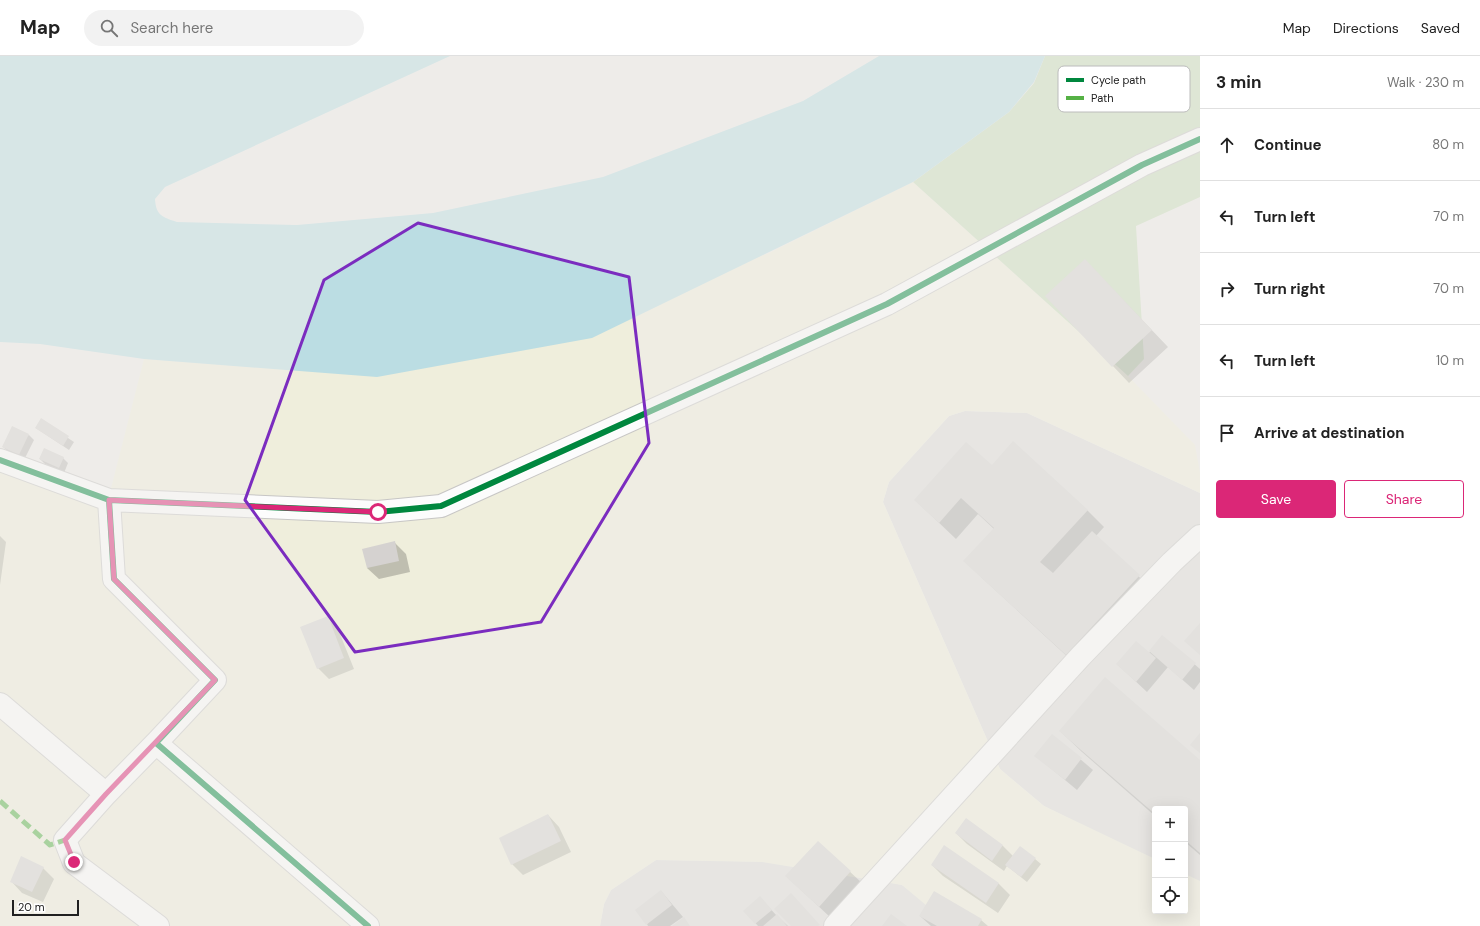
<!DOCTYPE html>
<meta charset="utf-8">
<style>
body{margin:0;font-family:"DM Sans",sans-serif;background:#f2f2f2;color:#222}
.controls{position:absolute;right:12px;bottom:12px;display:grid;overflow:hidden;border-radius:4px;box-shadow:0 4px 16px #0002}
.controls button{width:36px;height:36px;display:grid;place-items:center;padding:0;border:0;border-bottom:1px solid #e0e0e0;background:#fff;color:#222;font:20px sans-serif}
.scale{position:absolute;left:12px;bottom:10px;width:67px;box-sizing:border-box;padding-left:4px;border:2px solid #202020;border-top:0;font-size:11px;line-height:14px;white-space:nowrap;color:#202020;-webkit-text-stroke:3px #fff;paint-order:stroke}
.stop{position:absolute;width:12px;height:12px;margin:-9px;border:3px solid #db2777;border-radius:50%;background:#fff}
.stop.end{background:#db2777;border-color:#fff;box-shadow:0 1px 4px #0008}
.list{margin:0;padding:0;list-style:none}
h2{display:flex;justify-content:space-between;align-items:center;height:52px;margin:0;padding:0 16px;font-size:17px}
h2 small{font-size:13px;font-weight:400;color:#767676}
.list li{display:grid;grid-template-columns:26px 1fr auto;gap:12px;align-items:center;box-sizing:border-box;height:72px;padding:0 16px;border-top:1px solid #e0e0e0}
.list b{display:block;font-size:15px;white-space:nowrap}
.list em{font-size:13px;font-style:normal;color:#767676}
.actions{display:flex;gap:8px;padding:12px 16px}
.actions a{flex:1;padding:9px 0;border:1px solid #db2777;border-radius:4px;text-align:center;font-size:14px;color:#db2777}
.actions .main{background:#db2777;color:#fff}
.icon{flex:none;width:22px;height:22px;fill:none;stroke:currentColor;stroke-width:2;stroke-linecap:round;stroke-linejoin:round}
.map{position:relative;flex:none;width:1200px;height:870px;overflow:hidden}
header{display:flex;align-items:center;gap:24px;box-sizing:border-box;height:56px;padding:0 20px;background:#fff;border-bottom:1px solid #e0e0e0}
header strong{font-size:19px}
nav{display:flex;gap:22px;margin-inline-start:auto;font-size:14px}
.search{width:280px;height:36px;background:#f2f2f2;display:flex;align-items:center;gap:10px;box-sizing:border-box;padding:0 14px;border-radius:22px;color:#767676;font-size:15px}
main{display:flex}
aside{flex:1;background:#fff}
.map>svg:first-child{display:block}
</style>
<header>
<strong>Map</strong>
<div class="search"><svg class="icon" aria-label="search" viewBox="0 0 24 24"><circle cx="10" cy="10" r="6"/><path d="M15 15l6 6"/></svg>Search here</div>
<nav><a>Map</a><a>Directions</a><a>Saved</a></nav>
</header>
<main>
<div class="map">
<svg width="1200" height="870" viewBox="0 0 1200 870">
<rect width="100%" height="100%" fill="#eeece9"/>
<path fill="#dddcda" d="M965 355 1027 357 1200 437V826L1185 822V753H1155V806L1044 750 1000 713 883 446 889 426 949 360Z
M656 804 794 806 902 829 943 858 951 870H600L604 848 611 834Z"/>
<path fill="#efeedc" d="M913 126 1128 320 1195 389 1200 417V437L1027 357 965 355 949 360 889 426 883 446 1000 713 1044 750 1155 803V855H1185V818L1200 825V870H951L902 829 762 806 656 804 611 834 604 848 600 870H0V404L108 444 144 303 377 320 767 198Z"/>
<path fill="#caddbd" d="M1045 0H1200V141L1136 170 1144 303 1128 320 913 126 1009 56 1034 27Z"/>
<path fill="#bbdde3" d="M0 0H450L165 131 155 143C156 159 162 161 177 166L297 169 433 157 603 121 803 45 879 0H1045L1034 26 1009 56 913 126 592 282 377 321 144 303 40 288 0 286Z"/>
<path fill="#0003" d="M1085 204 1168 291 1129 327 1047 240Z
M41 364 74 386 69 394 36 372Z
M29 379 34 384 24 404 9 396 3 391Z
M63 402 68 407 64 417 45 408 40 403Z
M992 410 1087 454 1104 471 1096 480 1155 536 1083 615 981 521 994 473 978 458 956 483 915 444Z
M0 480 6 486 0 529Z
M395 487 406 498 410 516 379 523 367 512Z
M327 562 338 573 354 613 329 623 318 612Z
M1162 580 1200 613V626L1194 634 1168 611 1147 636 1117 608 1149 597Z
M1060 675 1200 705V799L1185 786V753H1155V760L1082 696Z
M1052 679 1093 714 1077 734 1036 700Z
M548 759 559 771 571 796 523 819 512 808Z
M966 763 1003 790 1013 800 1035 803 1041 808 1027 826 1007 810 1004 815 967 788 956 777Z
M818 786 862 827 831 862 786 820Z
M944 791 999 828 1010 839 998 857 943 820 932 809Z
M43 812 54 823 43 846 22 837 11 825Z
M661 835 683 861 670 870H648L647 868Z
M765 847 777 860 788 870H758L745 855Z
M920 860 981 864 988 870H931Z"/>
<path fill="#d5d2d0" d="M1085 203 1152 274 1112 311 1045 240Z
M41 362 69 380 63 390 35 372Z
M12 370 29 378 19 399 2 391Z
M1013 385 1088 454 1040 506 1053 517 1092 475 1140 519 1066 599 963 505 994 472 961 442 939 467 914 444 966 386 992 409Z
M44 392 64 401 59 412 39 403Z
M395 485 399 505 367 512 362 493Z
M328 560 344 602 317 613 300 571Z
M1200 567V599L1184 585Z
M1162 579 1196 607 1182 624 1149 595Z
M1136 585 1156 602 1136 626 1116 608Z
M1105 621 1200 704V797L1185 784V753H1155V758L1059 675Z
M1200 677V697L1190 689Z
M1052 678 1082 702 1065 724 1034 700Z
M548 758 561 785 511 809 499 782Z
M966 762 1003 789 992 805 955 777Z
M818 785 851 815 819 851 785 820Z
M944 789 999 827 986 847 931 809Z
M1020 790 1036 802 1021 821 1005 809Z
M21 800 44 811 32 836 10 826Z
M661 834 672 849 646 869 635 854Z
M934 835 982 863 978 870H937L919 860Z
M791 837 820 869 818 870H791L774 853Z
M760 840 772 854 755 868 743 855Z
M777 858 787 870H763Z
M891 858 907 870H882Z
M684 861 690 870H672Z"/>
<g fill="none" stroke-linecap="round" stroke-linejoin="round">
<defs>
<path id="minor" d="M0 404 109 444 378 456 441 450 887 248 1142 109 1200 83
M109 444 114 523 215 624 156 687 368 870
M0 648 106 738 156 687
M106 738 65 784 74 807 158 870"/>
<path id="tertiary" d="M835 870 1080 601 1172 506 1200 480"/>
</defs>
<use href="#minor" stroke="#c7c6c5" stroke-width="24"/>
<use href="#tertiary" stroke="#c7c6c5" stroke-width="24"/>
<use href="#minor" stroke="#fcfcfc" stroke-width="22"/>
<use href="#tertiary" stroke="#fcfcfc" stroke-width="22"/>
<path stroke="#55b145" stroke-width="5" stroke-dasharray="10 5" stroke-linecap="butt" d="M0 745 50 789 65 784"/>
<defs>
<path id="cycleway" d="M0 404 109 444 378 456 441 450 887 248 1142 109 1200 83
M109 444 114 523 215 624 156 687 368 870"/>
</defs>
<use href="#cycleway" stroke="#fff" stroke-width="8"/>
<use href="#cycleway" stroke="#00873e" stroke-width="6"/>
</g>
<g fill="none" stroke-linecap="round" stroke-linejoin="round">
<path stroke="#db2777" stroke-width="5" d="M74 806 65 784 106 738 215 624 114 523 109 444 378 456"/>
</g>
<path d="M0 0H1200V870H0ZM418 167 629 221 649 387 541 566 355 596 245 444 324 224Z" fill="#eeece9" fill-opacity=".55" fill-rule="evenodd"/>
<path fill="none" stroke="#7b2cbf" stroke-width="3" stroke-linejoin="round" d="M418 167 629 221 649 387 541 566 355 596 245 444 324 224Z"/>
<rect x="1058" y="10" width="132" height="46" rx="6" fill="#fff" stroke="#bcbcbc" stroke-width="1"/>
<rect x="1066" y="22" width="18" height="4" fill="#00873e"/>
<rect x="1066" y="40" width="18" height="4" fill="#55b145"/>
<g font-size="11" fill="#202020">
<text x="1091" y="28">Cycle path</text>
<text x="1091" y="46">Path</text>
</g>
</svg>
<div class="controls">
<button>+</button>
<button>−</button>
<button><svg class="icon" aria-label="locate" viewBox="0 0 24 24"><circle cx="12" cy="12" r="6"/><path d="M12 2v4M12 18v4M2 12h4M18 12h4"/></svg></button>
</div>
<div class="scale">20 m</div>
<div class="stop" style="left:378px;top:456px"></div>
<div class="stop end" style="left:74px;top:806px"></div>
</div>
<aside>
<h2>3 min<small>Walk · 230 m</small></h2>
<ul class="list">
<li><svg class="icon" aria-label="ahead" viewBox="0 0 24 24"><path d="M12 20V5M6 11l6-6 6 6"/></svg><div><b>Continue</b></div><em>80 m</em></li>
<li><svg class="icon" aria-label="left" viewBox="0 0 24 24"><path d="M17 20v-9H6M10 6l-5 5 5 5"/></svg><div><b>Turn left</b></div><em>70 m</em></li>
<li><svg class="icon" aria-label="right" viewBox="0 0 24 24"><path d="M7 20v-9h11M14 6l5 5-5 5"/></svg><div><b>Turn right</b></div><em>70 m</em></li>
<li><svg class="icon" aria-label="left" viewBox="0 0 24 24"><path d="M17 20v-9H6M10 6l-5 5 5 5"/></svg><div><b>Turn left</b></div><em>10 m</em></li>
<li><svg class="icon" aria-label="arrive" viewBox="0 0 24 24"><path d="M6 21V4h12l-3 4 3 4H6"/></svg><div><b>Arrive at destination</b></div></li>
</ul>
<div class="actions"><a class="main">Save</a><a>Share</a></div>
</aside>
</main>
